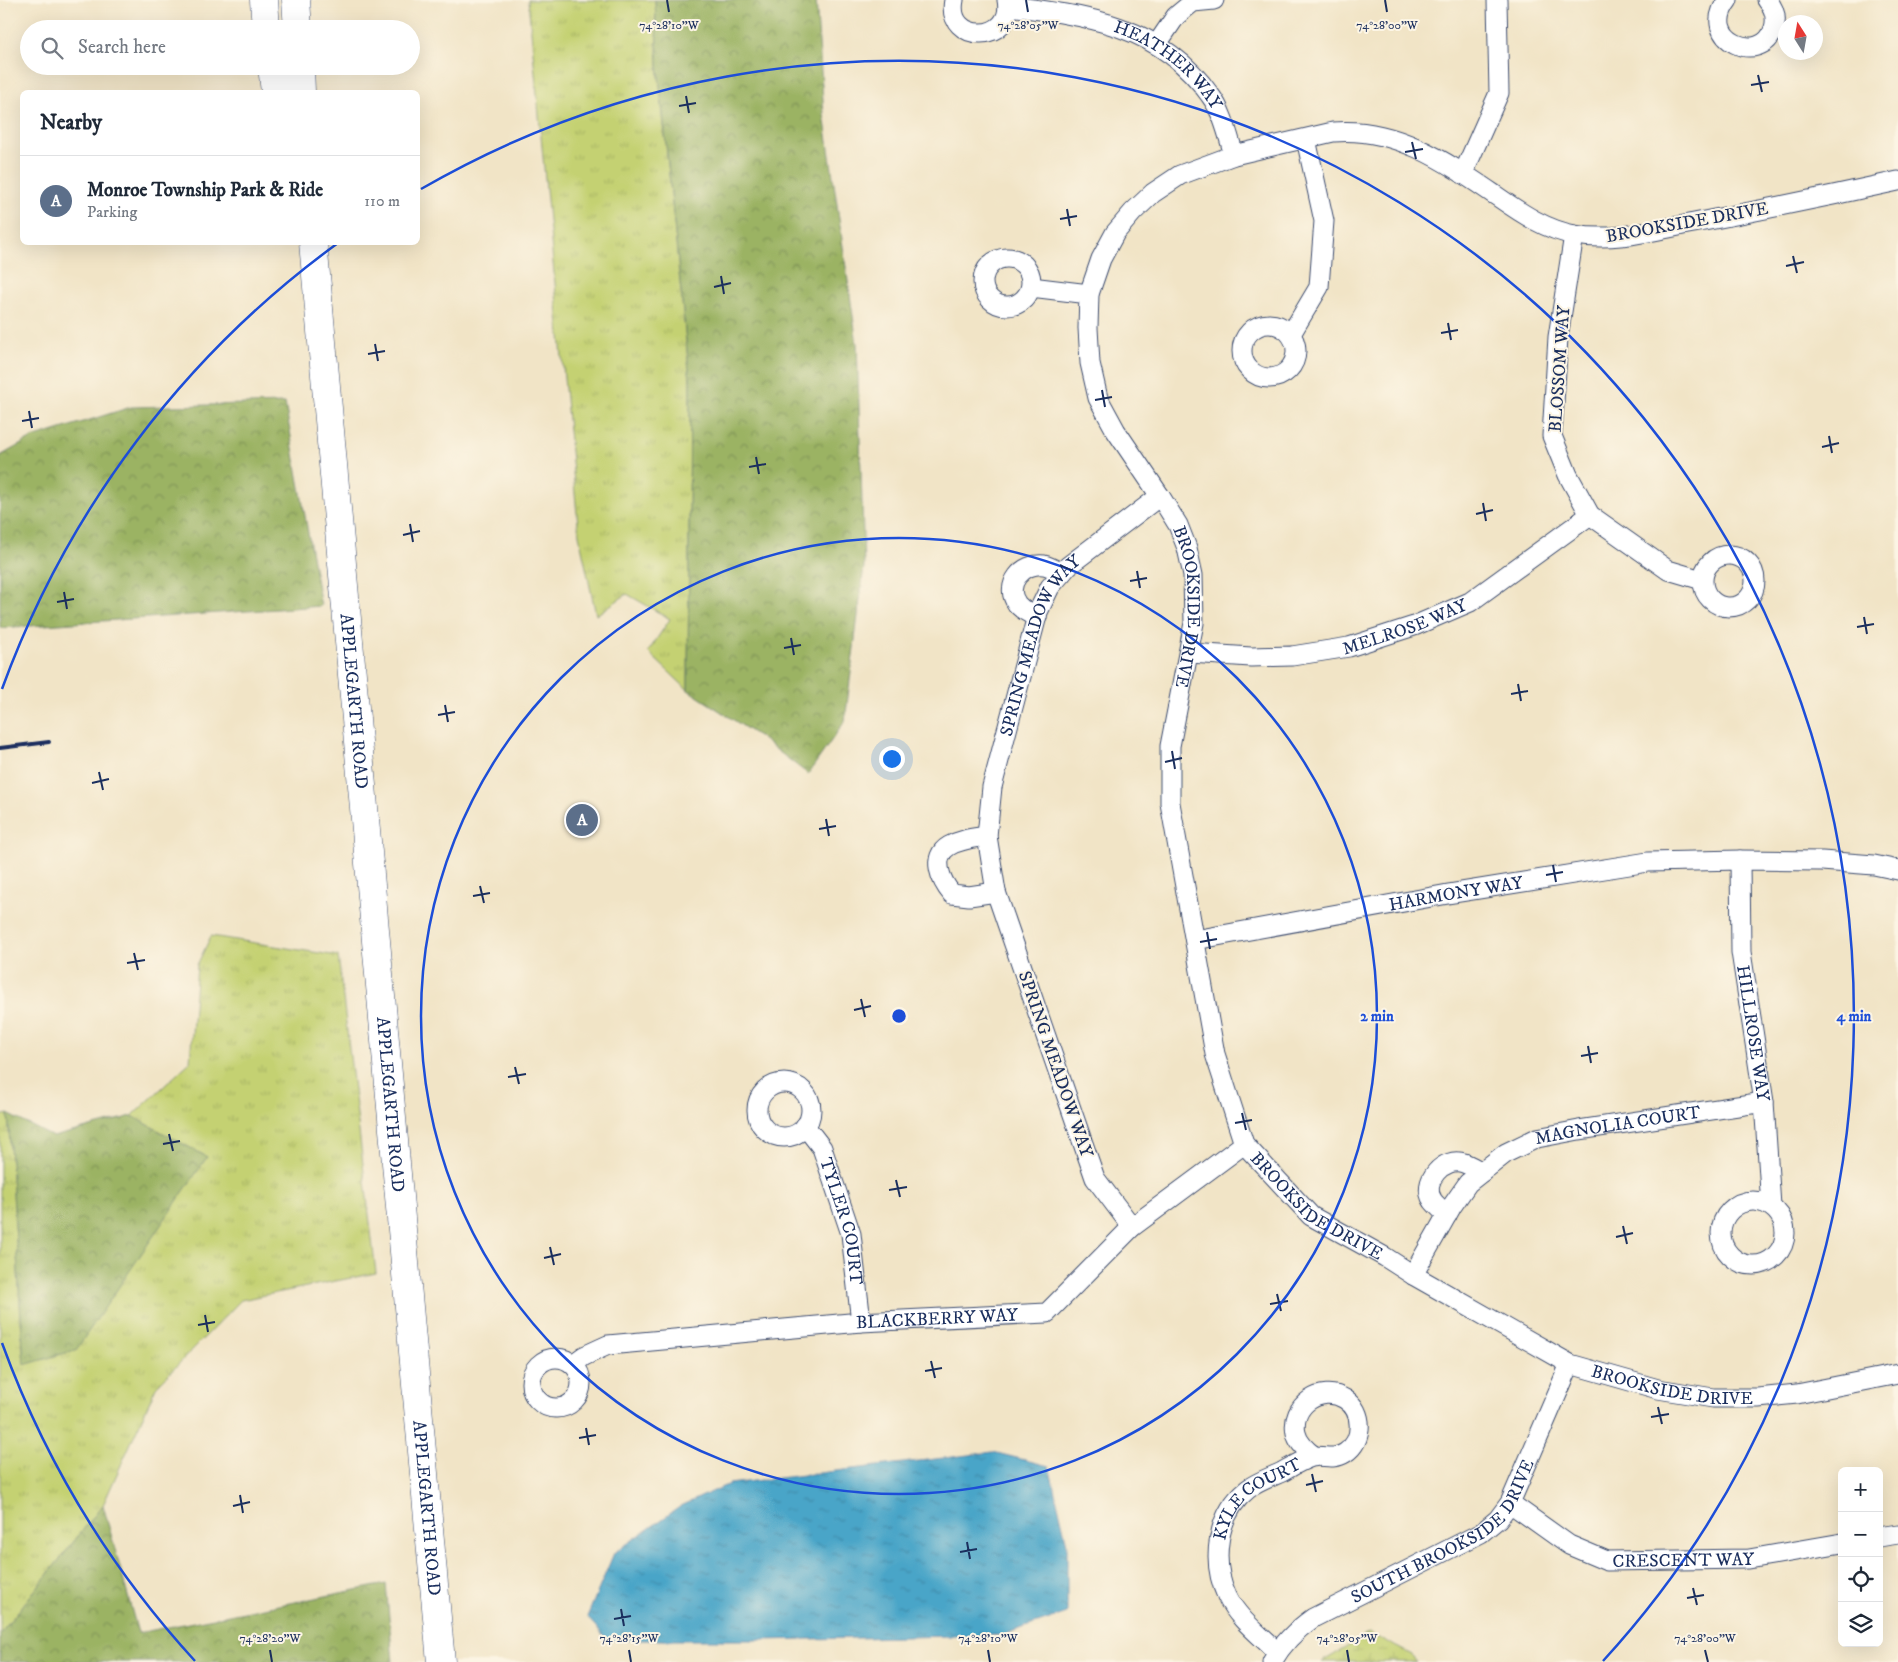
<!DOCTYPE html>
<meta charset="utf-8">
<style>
body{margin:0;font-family:"IM FELL DW Pica",serif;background:#f2f2f3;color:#1f2937}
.controls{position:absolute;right:15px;bottom:15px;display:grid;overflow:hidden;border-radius:8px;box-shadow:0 5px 20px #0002}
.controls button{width:45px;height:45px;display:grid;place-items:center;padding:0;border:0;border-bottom:1px solid #e0e1e3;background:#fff;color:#1f2937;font:25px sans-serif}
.compass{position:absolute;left:1778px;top:15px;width:45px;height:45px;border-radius:50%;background:#fff;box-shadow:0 5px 20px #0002;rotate:349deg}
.you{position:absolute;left:891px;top:758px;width:18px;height:18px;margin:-12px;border:4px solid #fff;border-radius:50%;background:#1a73e8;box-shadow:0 0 0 8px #1a73e833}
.badge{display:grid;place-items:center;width:32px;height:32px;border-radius:50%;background:#b5179e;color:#fff;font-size:16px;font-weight:700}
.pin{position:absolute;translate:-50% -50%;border:2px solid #fff;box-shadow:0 1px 5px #0006}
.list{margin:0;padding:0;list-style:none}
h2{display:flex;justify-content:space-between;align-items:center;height:65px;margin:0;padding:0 20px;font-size:21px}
h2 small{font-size:16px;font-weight:400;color:#747a83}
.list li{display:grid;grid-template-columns:32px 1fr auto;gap:15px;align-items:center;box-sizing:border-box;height:90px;padding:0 20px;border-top:1px solid #e0e1e3}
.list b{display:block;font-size:19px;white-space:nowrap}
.list p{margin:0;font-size:16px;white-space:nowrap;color:#747a83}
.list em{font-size:16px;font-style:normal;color:#747a83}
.icon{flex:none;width:28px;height:28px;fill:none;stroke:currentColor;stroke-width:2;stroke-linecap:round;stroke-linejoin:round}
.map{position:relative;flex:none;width:1898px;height:1662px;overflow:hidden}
.search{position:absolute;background:#fff;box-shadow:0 5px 20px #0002;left:20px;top:20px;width:400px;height:55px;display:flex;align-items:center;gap:12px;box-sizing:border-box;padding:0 18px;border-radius:28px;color:#747a83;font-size:19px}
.panel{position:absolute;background:#fff;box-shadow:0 5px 20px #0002;left:20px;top:90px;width:400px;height:155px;border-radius:8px}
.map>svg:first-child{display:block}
</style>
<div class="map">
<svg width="1898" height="1662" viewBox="0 0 1898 1662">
<defs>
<pattern id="grass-tufts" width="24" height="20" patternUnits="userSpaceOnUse" patternTransform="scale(1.25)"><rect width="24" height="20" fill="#c4d172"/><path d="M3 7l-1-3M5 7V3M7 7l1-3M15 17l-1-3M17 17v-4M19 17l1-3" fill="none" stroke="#a8b465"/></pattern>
<pattern id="forest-crowns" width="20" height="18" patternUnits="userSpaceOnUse" patternTransform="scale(1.25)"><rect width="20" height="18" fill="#9bb364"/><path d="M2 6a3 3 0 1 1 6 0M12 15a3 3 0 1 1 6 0" fill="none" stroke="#7e9256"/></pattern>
<pattern id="wetland-marsh" width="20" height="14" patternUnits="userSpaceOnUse" patternTransform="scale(1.25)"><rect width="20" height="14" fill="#c4d172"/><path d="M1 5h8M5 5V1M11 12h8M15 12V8" fill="none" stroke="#a8b465"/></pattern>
<pattern id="water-ripples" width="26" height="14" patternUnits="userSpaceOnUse" patternTransform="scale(1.25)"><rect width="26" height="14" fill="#4aa5c8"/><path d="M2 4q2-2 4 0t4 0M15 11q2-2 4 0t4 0" fill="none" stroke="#3d87a6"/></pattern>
</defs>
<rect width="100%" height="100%" fill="#fcf5e5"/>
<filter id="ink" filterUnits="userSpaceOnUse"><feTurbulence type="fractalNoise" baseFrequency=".02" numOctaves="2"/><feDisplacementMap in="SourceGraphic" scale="10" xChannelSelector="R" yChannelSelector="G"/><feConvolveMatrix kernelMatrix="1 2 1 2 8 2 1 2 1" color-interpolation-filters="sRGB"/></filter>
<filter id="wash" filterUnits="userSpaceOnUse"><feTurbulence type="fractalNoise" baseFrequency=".0096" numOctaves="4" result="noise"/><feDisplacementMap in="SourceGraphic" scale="20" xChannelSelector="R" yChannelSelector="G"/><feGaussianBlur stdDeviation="1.12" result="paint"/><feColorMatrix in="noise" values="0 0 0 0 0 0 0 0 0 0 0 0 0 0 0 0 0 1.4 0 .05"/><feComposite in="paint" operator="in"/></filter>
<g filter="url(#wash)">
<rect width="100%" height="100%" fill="#f1e4c6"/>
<path fill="url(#grass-tufts)" stroke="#708068" d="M528 0H655L658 66 690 380 688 690 648 652 670 619 627 594 596 615 579 535Z
M211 936 338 956 376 1273 241 1300 156 1387 103 1505 0 1634V1116L8 1114 24 1365 207 1157 132 1116 190 1062 197 965Z"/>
<path fill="url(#forest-crowns)" stroke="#5b7161" d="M655 0H816L824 114 857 344 864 566 845 721 808 774 761 738 688 690 690 380 658 66Z
M285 403 321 606 0 628V456L32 438 131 407Z
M8 1114 53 1137 132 1116 207 1157 76 1350 24 1365Z
M103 1505 138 1633 386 1584 393 1662H0V1634Z"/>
<path fill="url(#wetland-marsh)" stroke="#708068" d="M1370 1633 1412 1655 1416 1662H1322Z"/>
<path fill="url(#water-ripples)" stroke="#326a93" d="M993 1452 1049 1466 1067 1544V1613L1002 1635 760 1640H608L587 1617 614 1553 681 1506 729 1484Z"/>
</g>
<g filter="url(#ink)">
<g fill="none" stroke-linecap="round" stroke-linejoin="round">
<defs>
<g id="minor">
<path d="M954 0C945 45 1016 43 1007 0"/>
<path d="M1728 0C1697 40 1763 67 1774 28 1777 18 1775 9 1767 0"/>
<path id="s1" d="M1008 6C1086 15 1161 25 1210 95 1223 112 1228 135 1234 155"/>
<path d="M1157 44 1176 16 1193 2 1214 0"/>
<path d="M1463 174 1499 93 1497 0"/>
<path id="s2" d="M1898 181C1830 196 1762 210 1694 223 1655 230 1615 242 1575 235 1546 230 1521 213 1498 197 1448 163 1396 126 1333 132L1234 155 1180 175 1153 193 1133 212 1115 233 1101 259 1089 294 1088 328 1090 363 1098 398 1116 431 1160 496 1178 525 1187 548 1193 575 1194 623 1170 746V803L1215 1054 1244 1144 1311 1216 1385 1257 1413 1275 1570 1364 1658 1389 1713 1398H1758L1797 1394 1898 1374"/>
<path d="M1574 235 1558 337 1552 436 1568 475 1590 515 1668 570 1702 580"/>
<circle cx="1007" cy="282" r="24"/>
<path d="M1031 287 1089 294"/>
<circle cx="1269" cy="351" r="27"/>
<path d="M1291 334 1319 287 1324 221 1306 139"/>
<circle cx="1729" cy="581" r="26"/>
<path d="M1037 617C1030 614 1022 610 1017 604 1003 585 1023 562 1044 565 1049 566 1056 570 1062 573"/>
<path id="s3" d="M1190 653 1251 657 1292 656 1349 647 1414 626 1470 602 1590 515"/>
<path d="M987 836C975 838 961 839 949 846 930 857 941 881 952 894L969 896 996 892"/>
<path id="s4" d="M1740 860 1741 952 1764 1102 1771 1206"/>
<path id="s5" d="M1195 940 1448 894 1648 862 1740 860 1822 861 1874 865 1898 870"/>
<circle cx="784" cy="1110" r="27"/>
<path id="s6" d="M805 1126 822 1148 851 1234 861 1322"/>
<circle cx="1753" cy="1233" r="32"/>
<path d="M1447 1215C1443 1211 1437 1206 1433 1201 1420 1182 1444 1156 1464 1163 1470 1165 1476 1169 1482 1172"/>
<path id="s7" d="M1132 1227 1095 1178 996 892 987 836 992 787 1038 612 1050 587 1068 566 1160 496"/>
<path id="s8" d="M1413 1275 1452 1206 1468 1183 1506 1153 1537 1138 1579 1130 1764 1102"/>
<circle cx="556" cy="1383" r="25"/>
<path id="s9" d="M573 1364 584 1356 608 1345 861 1322 1047 1313 1132 1227 1244 1144"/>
<path id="s10" d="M1510 1503 1569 1545 1607 1561 1749 1559 1842 1543"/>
<path d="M1879 1537 1898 1534"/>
<path id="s11" d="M1277 1652C1261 1636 1237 1618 1227 1596 1211 1562 1216 1514 1248 1489 1257 1482 1271 1477 1282 1472 1291 1467 1302 1460 1312 1457 1323 1454 1332 1461 1345 1453 1364 1441 1364 1411 1345 1399 1321 1384 1290 1406 1296 1433 1298 1443 1306 1450 1314 1456"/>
<path id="s12" d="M1272 1662C1282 1644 1296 1630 1313 1618L1481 1533 1498 1519 1510 1503 1570 1364"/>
</g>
<g id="secondary">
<path d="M264 0 266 29"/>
<path d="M296 0 298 29"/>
<path d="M272 66 275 92"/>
<path d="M300 66 301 92"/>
<path id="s13" d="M313 242 441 1662"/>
</g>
</defs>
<use href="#minor" stroke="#3b4a6e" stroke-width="21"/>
<use href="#secondary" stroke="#3b4a6e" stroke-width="29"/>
<use href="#minor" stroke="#fff" stroke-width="19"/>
<use href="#secondary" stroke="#fff" stroke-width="28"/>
<path stroke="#1b2f5e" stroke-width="4" d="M0 748 49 742"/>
</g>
</g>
<path fill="none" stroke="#1b2f5e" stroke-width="2" d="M667 0 669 12M1026 0 1028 12M1385 0 1387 12M1758 75 1762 92M1751 85 1769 82M686 96 689 113M679 106 696 103M1412 142 1416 159M1405 152 1423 149M1067 209 1070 226M1060 219 1077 216M1793 256 1797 273M1786 266 1804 262M721 276 724 294M714 287 731 283M1448 323 1451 340M1441 333 1458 330M375 344 378 361M368 354 385 351M1102 390 1105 407M1095 400 1112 397M29 411 32 428M22 421 39 418M1829 436 1832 453M1822 447 1839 443M756 457 759 474M749 467 766 464M1483 503 1486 521M1476 514 1493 510M410 524 413 542M403 535 420 531M1137 571 1140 588M1130 581 1147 578M64 592 67 609M57 602 74 599M1864 617 1867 634M1857 627 1874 624M791 638 794 655M784 648 801 645M1518 684 1521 701M1511 694 1528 691M445 705 448 722M438 715 455 712M1172 751 1175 769M1165 762 1182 758M99 772 103 790M92 783 109 779M826 819 829 836M819 829 836 826M1553 865 1556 882M1546 875 1563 872M480 886 484 903M473 896 490 893M1207 932 1210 949M1200 942 1217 939M134 953 138 970M127 963 145 960M861 999 865 1017M854 1010 871 1006M1588 1046 1591 1063M1581 1056 1598 1053M515 1067 519 1084M508 1077 526 1074M1242 1113 1246 1130M1235 1123 1252 1120M169 1134 173 1151M163 1144 180 1141M896 1180 900 1197M889 1190 907 1187M1623 1226 1627 1244M1616 1237 1633 1233M550 1247 554 1265M544 1258 561 1254M1277 1294 1281 1311M1270 1304 1288 1301M205 1315 208 1332M198 1325 215 1322M931 1361 935 1378M925 1371 942 1368M1658 1407 1662 1424M1651 1417 1669 1414M586 1428 589 1445M579 1438 596 1435M1312 1474 1316 1492M1306 1485 1323 1481M240 1495 243 1513M233 1506 250 1502M967 1542 970 1559M960 1552 977 1549M1693 1588 1697 1605M1687 1598 1704 1595M621 1609 624 1626M614 1619 631 1616M270 1650 272 1662M629 1650 631 1662M988 1650 990 1662M1347 1650 1349 1662M1705 1650 1708 1662"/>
<g fill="none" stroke="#1d4ed8" stroke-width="2.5">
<circle cx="899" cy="1016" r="478"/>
<path d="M195 1661A955 955 0 0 1 2 1343M2 689A955 955 0 0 1 338 243M421 189A955 955 0 0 1 1603 1661"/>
</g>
<g text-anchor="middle" stroke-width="4" stroke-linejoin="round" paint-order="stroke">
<g font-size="18" fill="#1b2f5e" stroke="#fcf5e5">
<text dy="6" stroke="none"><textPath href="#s1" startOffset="176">HEATHER WAY</textPath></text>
<text transform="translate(1687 222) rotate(-10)" y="6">BROOKSIDE DRIVE</text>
<text transform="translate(1559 369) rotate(-86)" y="6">BLOSSOM WAY</text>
<text dy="6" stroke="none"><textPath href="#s2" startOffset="1249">BROOKSIDE DRIVE</textPath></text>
<text dy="6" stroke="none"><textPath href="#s3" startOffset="219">MELROSE WAY</textPath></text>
<text dy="6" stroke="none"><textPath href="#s7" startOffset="621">SPRING MEADOW WAY</textPath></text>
<text dy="6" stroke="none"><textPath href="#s13" startOffset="461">APPLEGARTH ROAD</textPath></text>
<text dy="6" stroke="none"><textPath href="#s5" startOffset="265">HARMONY WAY</textPath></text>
<text dy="6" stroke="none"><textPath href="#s4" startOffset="174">HILLROSE WAY</textPath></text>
<text transform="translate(1056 1064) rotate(71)" y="6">SPRING MEADOW WAY</text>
<text dy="6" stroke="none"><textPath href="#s13" startOffset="866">APPLEGARTH ROAD</textPath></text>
<text dy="6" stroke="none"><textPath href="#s8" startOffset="272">MAGNOLIA COURT</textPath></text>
<text dy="6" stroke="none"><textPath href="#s2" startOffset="1894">BROOKSIDE DRIVE</textPath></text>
<text dy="6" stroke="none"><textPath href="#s6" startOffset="104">TYLER COURT</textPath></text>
<text dy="6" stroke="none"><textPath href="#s9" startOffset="370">BLACKBERRY WAY</textPath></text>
<text dy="6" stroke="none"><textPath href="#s2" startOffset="2299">BROOKSIDE DRIVE</textPath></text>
<text dy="6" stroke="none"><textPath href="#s11" startOffset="192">KYLE COURT</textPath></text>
<text dy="6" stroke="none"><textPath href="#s13" startOffset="1271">APPLEGARTH ROAD</textPath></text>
<text dy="6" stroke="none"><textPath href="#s12" startOffset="221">SOUTH BROOKSIDE DRIVE</textPath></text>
<text dy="6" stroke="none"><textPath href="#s10" startOffset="190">CRESCENT WAY</textPath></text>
</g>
</g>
<g font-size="12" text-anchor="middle" fill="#1b2f5e" stroke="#fcf5e5" stroke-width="4" stroke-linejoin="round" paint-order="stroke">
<text x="669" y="29">74°28'10"W</text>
<text x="1028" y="29">74°28'05"W</text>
<text x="1387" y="29">74°28'00"W</text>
<text x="270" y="1642">74°28'20"W</text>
<text x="629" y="1642">74°28'15"W</text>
<text x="988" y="1642">74°28'10"W</text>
<text x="1347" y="1642">74°28'05"W</text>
<text x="1705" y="1642">74°28'00"W</text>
</g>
<circle cx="899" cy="1016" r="8" fill="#1d4ed8" stroke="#fcf5e5" stroke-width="2.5"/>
<g font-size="15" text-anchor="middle" font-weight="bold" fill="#1d4ed8" stroke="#fcf5e5" stroke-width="4" stroke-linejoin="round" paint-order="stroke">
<text x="1377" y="1021">2 min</text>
<text x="1854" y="1021">4 min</text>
</g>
</svg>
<div class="controls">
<button>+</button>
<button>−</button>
<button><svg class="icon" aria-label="locate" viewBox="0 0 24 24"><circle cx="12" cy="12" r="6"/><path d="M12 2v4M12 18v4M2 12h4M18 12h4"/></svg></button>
<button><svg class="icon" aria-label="layers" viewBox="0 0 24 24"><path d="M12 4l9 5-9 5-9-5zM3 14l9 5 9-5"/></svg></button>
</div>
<svg class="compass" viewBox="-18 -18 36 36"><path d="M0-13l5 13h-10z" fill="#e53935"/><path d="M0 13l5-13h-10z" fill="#747a83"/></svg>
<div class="you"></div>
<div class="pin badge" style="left:582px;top:820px;background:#5c6f8a">A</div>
<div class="search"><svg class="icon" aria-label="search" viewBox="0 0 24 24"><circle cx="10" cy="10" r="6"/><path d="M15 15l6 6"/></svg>Search here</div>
<section class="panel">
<h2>Nearby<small></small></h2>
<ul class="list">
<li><span class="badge" style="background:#5c6f8a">A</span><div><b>Monroe Township Park &amp; Ride</b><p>Parking</p></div><em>110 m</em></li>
</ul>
</section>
</div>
